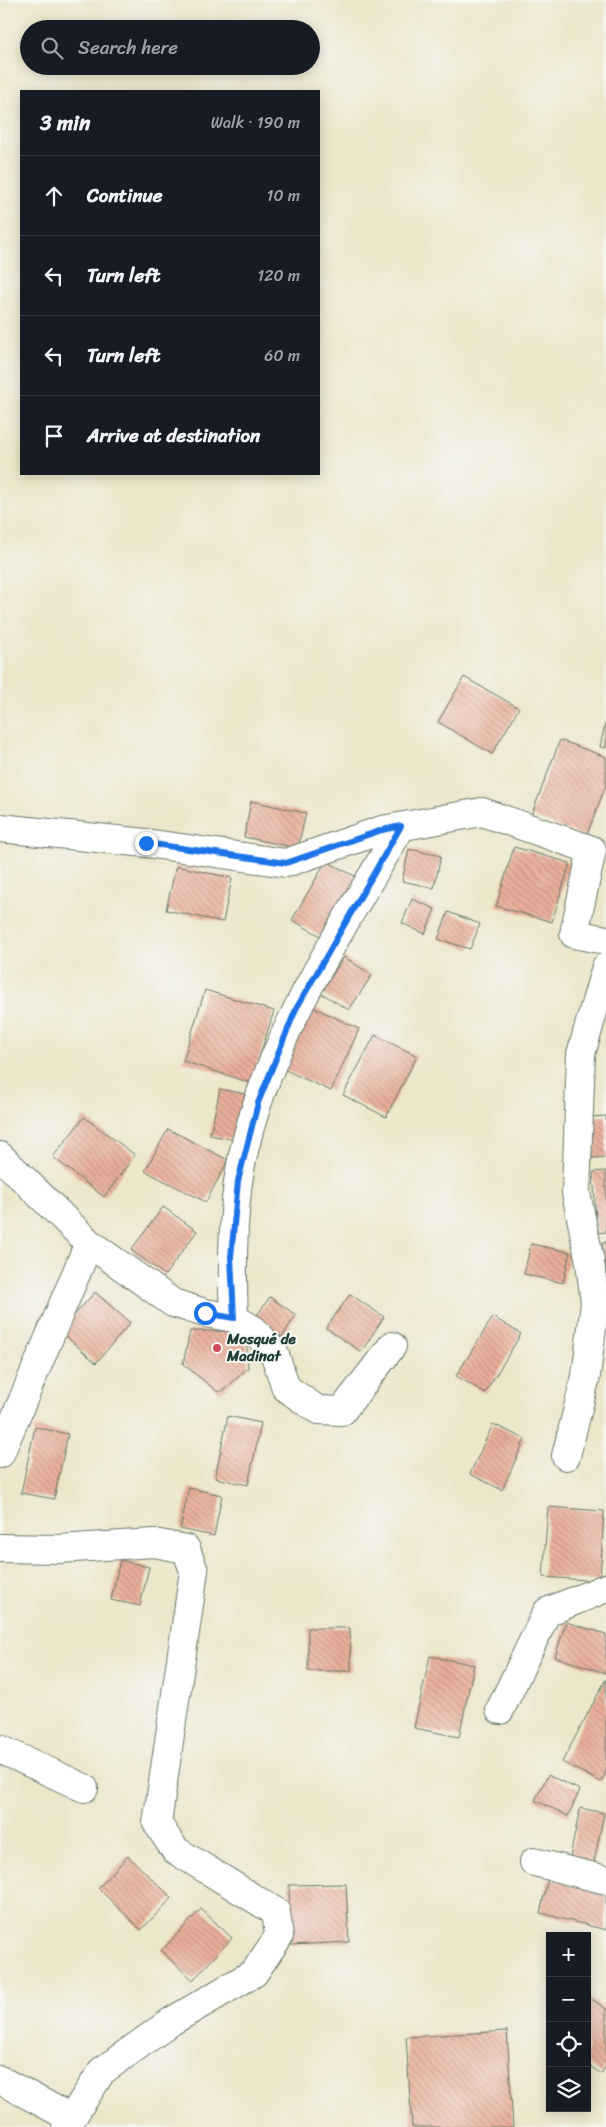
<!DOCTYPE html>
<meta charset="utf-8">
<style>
body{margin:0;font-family:Sriracha,sans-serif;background:#242831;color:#f1f3f6}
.controls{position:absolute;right:15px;bottom:15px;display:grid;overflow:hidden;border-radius:0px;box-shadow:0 2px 12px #0003}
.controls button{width:45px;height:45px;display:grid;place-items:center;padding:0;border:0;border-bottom:1px solid #363941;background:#171b24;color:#f1f3f6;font:25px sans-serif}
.stop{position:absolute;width:15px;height:15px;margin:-11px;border:4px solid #1a73e8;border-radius:50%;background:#fff}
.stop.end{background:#1a73e8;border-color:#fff;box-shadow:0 1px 5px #0008}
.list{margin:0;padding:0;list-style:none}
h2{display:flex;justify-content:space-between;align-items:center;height:65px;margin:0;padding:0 20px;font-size:21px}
h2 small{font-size:16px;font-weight:400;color:#9ea1a6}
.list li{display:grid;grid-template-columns:32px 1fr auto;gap:15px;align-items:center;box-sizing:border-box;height:80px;padding:0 20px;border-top:1px solid #363941}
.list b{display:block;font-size:19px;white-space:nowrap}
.list em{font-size:16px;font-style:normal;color:#9ea1a6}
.icon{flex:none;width:28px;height:28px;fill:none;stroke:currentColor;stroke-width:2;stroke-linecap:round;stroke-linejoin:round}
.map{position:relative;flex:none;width:606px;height:2127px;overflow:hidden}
.search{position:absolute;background:#171b24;box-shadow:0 2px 12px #0003;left:20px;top:20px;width:300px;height:55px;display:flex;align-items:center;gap:12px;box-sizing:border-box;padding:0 18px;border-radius:28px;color:#9ea1a6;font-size:19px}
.panel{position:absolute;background:#171b24;box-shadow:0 2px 12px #0003;left:20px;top:90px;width:300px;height:385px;border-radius:0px}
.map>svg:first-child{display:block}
</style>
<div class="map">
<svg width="606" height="2127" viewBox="0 0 606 2127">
<defs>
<pattern id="building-back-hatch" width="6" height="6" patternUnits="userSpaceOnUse" patternTransform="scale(1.25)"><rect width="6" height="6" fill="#eaaf9a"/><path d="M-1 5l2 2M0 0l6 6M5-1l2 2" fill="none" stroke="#bd907e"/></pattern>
</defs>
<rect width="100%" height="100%" fill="#f6f6f2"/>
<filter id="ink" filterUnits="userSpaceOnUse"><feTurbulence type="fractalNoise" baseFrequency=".02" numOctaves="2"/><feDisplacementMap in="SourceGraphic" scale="10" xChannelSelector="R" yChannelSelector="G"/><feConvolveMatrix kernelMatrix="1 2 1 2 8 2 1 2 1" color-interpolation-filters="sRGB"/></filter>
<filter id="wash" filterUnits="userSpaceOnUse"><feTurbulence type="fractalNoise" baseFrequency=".0096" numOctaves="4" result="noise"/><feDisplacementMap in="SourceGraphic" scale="20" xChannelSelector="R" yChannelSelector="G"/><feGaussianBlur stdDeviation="1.12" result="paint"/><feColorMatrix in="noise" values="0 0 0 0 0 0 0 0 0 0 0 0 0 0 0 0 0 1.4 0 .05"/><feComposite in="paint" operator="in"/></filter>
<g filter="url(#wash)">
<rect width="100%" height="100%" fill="#ece6cb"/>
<g id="blocks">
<path fill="url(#building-back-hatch)" d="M464 677 519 708 492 754 438 722Z
M605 724H606V748L600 747Z
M560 740 606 757V785L586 837 531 816Z
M251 801 306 813 298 848 244 837Z
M514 847 570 863 552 922 496 906Z
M409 849 441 856 434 888 402 881Z
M326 861 358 878 324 938 292 920Z
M176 866 232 878 223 922 166 910Z
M412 899 435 909 425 934 402 923Z
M448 912 480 924 470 949 438 939Z
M344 957 372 975 349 1010 321 993Z
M205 990 274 1011 251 1083 183 1061Z
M313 1007 359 1029 331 1091 283 1069Z
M375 1035 417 1056 386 1117 343 1095Z
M220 1089 245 1094 235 1140 210 1135Z
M606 1116V1157L592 1158 590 1117Z
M84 1117 135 1155 104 1197 53 1157Z
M168 1129 228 1160 206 1202 145 1171Z
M606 1171V1232L597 1233 593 1172Z
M163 1207 197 1231 165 1275 131 1250Z
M606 1242V1276H605L602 1243Z
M531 1244 570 1252 563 1283 524 1274Z
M95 1292 130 1323 96 1363 60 1331Z
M350 1294 384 1317 361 1352 326 1328Z
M270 1297 296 1315 282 1337 255 1318Z
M493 1317 521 1334 485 1393 456 1376Z
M190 1331H246L248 1368 224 1390 218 1392 183 1364Z
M228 1416 261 1423 248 1485 215 1478Z
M493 1424 525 1439 502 1490 470 1474Z
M35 1427 68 1434 54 1499 21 1493Z
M189 1488 222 1495 214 1536 180 1529Z
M548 1507 604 1511 600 1581 543 1577Z
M120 1560 149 1567 140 1606 111 1600Z
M566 1622 606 1634V1673L555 1657Z
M308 1628H350L351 1671H308Z
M430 1656 474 1665 459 1737 414 1728Z
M606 1679V1772L601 1782 562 1762Z
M548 1775 580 1790 568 1816 535 1800Z
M580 1808 604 1813 593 1867 569 1862Z
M128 1856 172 1898 141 1930 98 1888Z
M548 1879 606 1894V1930L540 1913Z
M346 1884 349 1942 291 1945 289 1885Z
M201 1909 232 1938 193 1980 161 1951Z
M587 1996 606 2009V2066L601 2074 587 2064Z
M507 2031 513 2127H412L406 2037Z"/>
</g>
</g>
<g filter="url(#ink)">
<use href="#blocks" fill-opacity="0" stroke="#677869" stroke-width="1"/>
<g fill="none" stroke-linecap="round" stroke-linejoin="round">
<defs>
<path id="minor" d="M0 828 146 843 286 863 382 830 482 812 592 850 574 934 606 940
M0 1156 89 1243 173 1303 205 1313 234 1318 254 1330 274 1352 286 1388 318 1410 342 1411 392 1346
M234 1318C232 1272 232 1228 238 1182 257 1055 338 936 401 827
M0 1454 89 1243
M566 1456 586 1376 595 1303 590 1262 576 1193 581 1054 606 967
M0 1548 58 1549 154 1543 186 1549 194 1571 157 1823 175 1850 276 1912 279 1936 254 1973 172 2021 102 2071 66 2127
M500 1710 547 1612 606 1588
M0 1749 84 1788
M534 1862 606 1880
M0 2080 71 2118"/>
</defs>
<use href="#minor" stroke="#677869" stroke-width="30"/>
<use href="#minor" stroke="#fff" stroke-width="28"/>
</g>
</g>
<g fill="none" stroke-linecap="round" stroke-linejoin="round" filter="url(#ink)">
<path stroke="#1a73e8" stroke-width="6" d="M146 843 286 863 382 830 401 826 296 1009 258 1103 238 1181 231 1257 234 1318 205 1313"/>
</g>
<circle fill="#d1495b" stroke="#f6f6f2" stroke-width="2" cx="217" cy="1348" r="5"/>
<g text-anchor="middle" stroke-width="4" stroke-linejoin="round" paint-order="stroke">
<g font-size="15" font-weight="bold" fill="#1f3d34" stroke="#f6f6f2" text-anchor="start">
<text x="227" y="1344">Mosqué de<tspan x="227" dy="17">Madinat</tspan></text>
</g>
</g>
</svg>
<div class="controls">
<button>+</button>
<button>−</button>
<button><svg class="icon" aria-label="locate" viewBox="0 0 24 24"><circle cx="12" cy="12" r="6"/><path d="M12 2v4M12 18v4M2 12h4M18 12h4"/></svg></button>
<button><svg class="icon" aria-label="layers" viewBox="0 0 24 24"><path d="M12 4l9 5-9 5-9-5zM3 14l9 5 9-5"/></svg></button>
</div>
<div class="stop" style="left:205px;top:1313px"></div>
<div class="stop end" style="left:146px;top:843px"></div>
<div class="search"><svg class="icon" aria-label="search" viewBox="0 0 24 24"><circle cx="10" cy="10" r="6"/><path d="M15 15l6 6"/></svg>Search here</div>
<section class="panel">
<h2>3 min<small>Walk · 190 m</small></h2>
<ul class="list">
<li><svg class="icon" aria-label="ahead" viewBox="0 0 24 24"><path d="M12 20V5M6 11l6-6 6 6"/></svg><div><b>Continue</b></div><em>10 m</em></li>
<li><svg class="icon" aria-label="left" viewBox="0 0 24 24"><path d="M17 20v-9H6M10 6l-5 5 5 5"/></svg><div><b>Turn left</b></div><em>120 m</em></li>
<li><svg class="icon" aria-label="left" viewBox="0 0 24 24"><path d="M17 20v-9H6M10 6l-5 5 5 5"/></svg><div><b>Turn left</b></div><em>60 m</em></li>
<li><svg class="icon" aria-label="arrive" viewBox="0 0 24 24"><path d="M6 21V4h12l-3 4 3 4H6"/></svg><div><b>Arrive at destination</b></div></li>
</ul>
</section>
</div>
